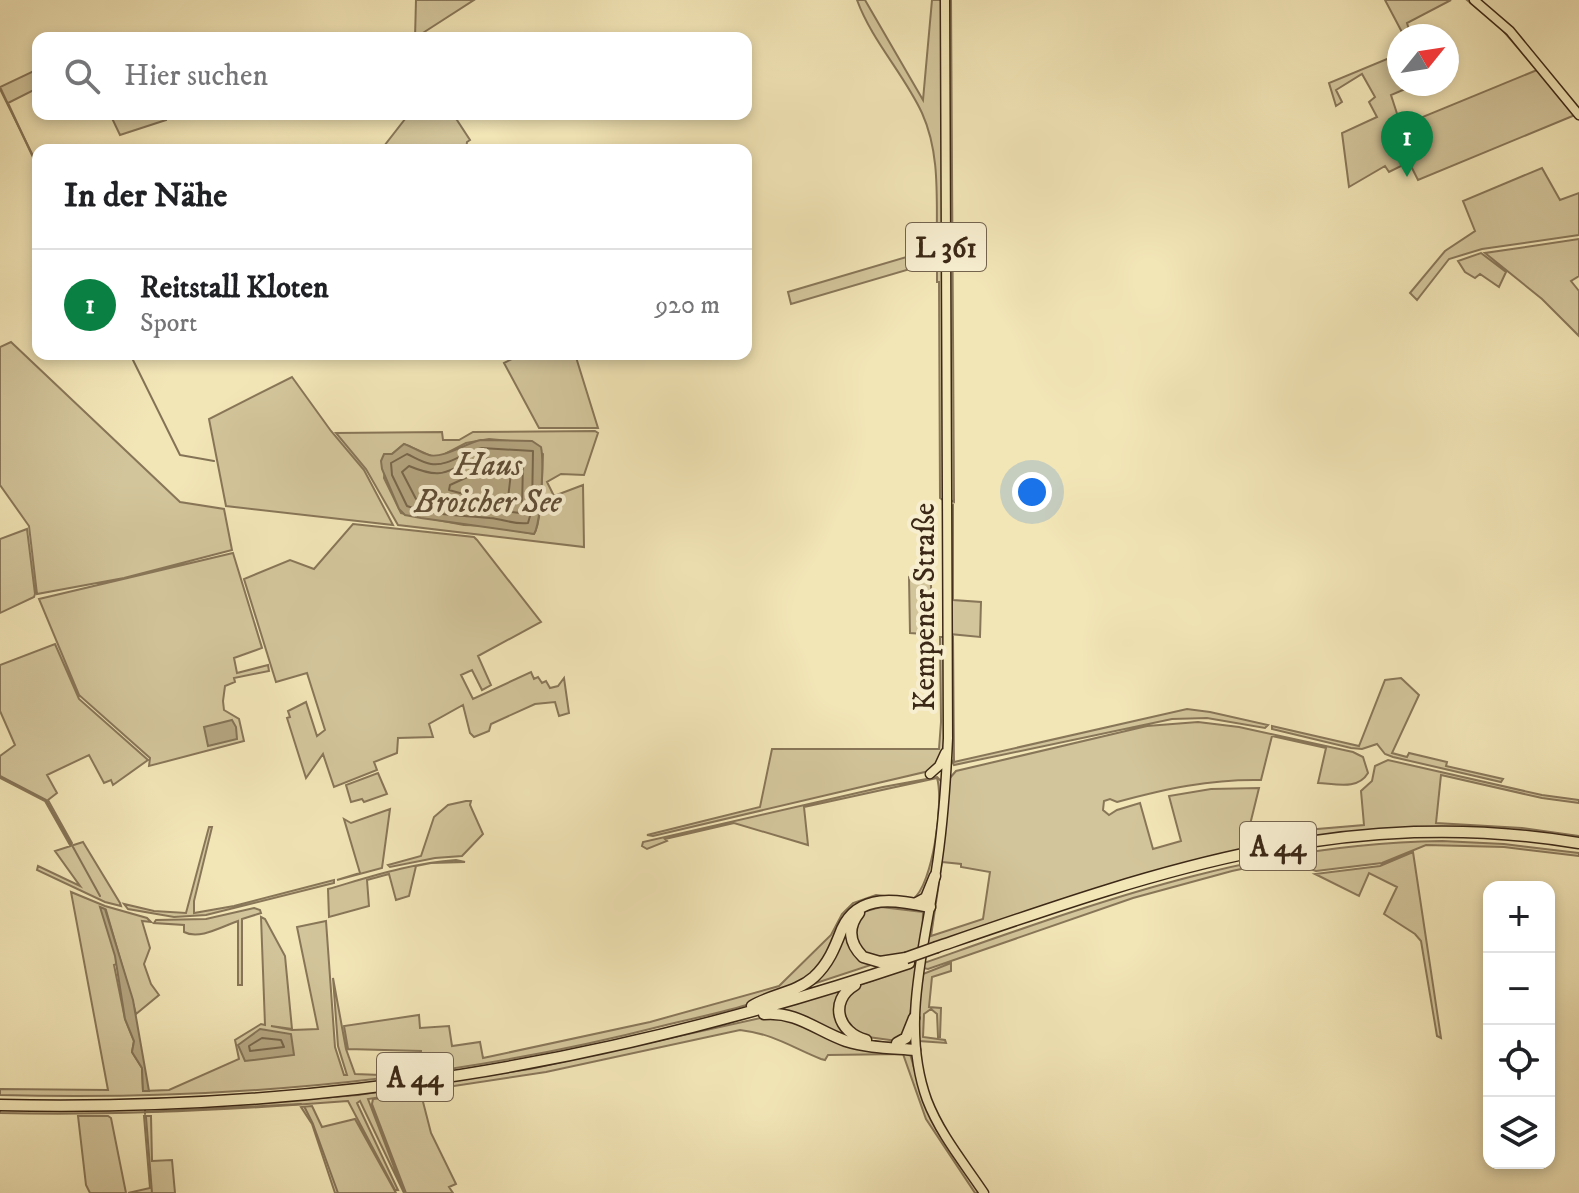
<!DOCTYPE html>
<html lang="de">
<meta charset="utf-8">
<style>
body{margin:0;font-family:"IM FELL DW Pica",serif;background:#f2f2f2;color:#202124}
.controls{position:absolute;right:24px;bottom:24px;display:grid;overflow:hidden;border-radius:16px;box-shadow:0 4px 12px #0003}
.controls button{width:72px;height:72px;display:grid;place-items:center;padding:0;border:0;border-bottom:2px solid #e0e0e0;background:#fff;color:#202124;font:40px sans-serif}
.compass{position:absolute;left:1387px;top:24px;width:72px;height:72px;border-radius:50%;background:#fff;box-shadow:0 4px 12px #0003;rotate:60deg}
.you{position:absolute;left:1032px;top:492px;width:28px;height:28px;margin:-20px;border:6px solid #fff;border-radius:50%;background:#1a73e8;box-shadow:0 0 0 12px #1a73e833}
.badge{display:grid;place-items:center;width:52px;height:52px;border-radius:50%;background:#0b8043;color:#fff;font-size:26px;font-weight:700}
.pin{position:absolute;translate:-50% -66px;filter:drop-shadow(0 2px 4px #0008)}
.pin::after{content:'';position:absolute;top:42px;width:28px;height:24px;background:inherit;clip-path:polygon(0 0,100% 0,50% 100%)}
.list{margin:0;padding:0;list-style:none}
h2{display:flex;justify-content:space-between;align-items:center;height:104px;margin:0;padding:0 32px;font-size:34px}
h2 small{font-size:26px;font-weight:400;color:#757577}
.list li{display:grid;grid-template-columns:52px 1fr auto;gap:24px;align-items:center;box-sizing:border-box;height:112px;padding:0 32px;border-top:2px solid #e0e0e0}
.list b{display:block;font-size:30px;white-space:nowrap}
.list p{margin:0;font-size:26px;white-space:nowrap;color:#757577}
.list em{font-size:26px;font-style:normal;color:#757577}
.icon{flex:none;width:44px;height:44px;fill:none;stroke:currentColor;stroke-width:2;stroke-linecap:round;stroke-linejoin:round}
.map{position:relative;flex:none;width:1579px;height:1193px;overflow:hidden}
.search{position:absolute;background:#fff;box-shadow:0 4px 12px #0003;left:32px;top:32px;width:720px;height:88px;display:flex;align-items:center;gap:20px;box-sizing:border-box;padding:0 28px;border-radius:16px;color:#757577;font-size:30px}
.panel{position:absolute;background:#fff;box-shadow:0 4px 12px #0003;left:32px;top:144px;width:720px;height:216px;border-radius:16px}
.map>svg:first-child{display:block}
</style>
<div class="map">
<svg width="1579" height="1193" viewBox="0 0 1579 1193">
<rect width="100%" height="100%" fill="#f2e5b6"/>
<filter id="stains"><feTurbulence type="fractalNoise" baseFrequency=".0025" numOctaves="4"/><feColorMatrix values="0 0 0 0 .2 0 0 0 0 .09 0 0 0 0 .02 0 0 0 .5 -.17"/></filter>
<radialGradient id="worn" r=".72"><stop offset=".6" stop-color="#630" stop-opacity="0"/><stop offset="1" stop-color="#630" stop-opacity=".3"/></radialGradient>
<path fill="#d3c59b" stroke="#887658" stroke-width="2" fill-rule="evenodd" d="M416 0H474L415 38Z
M857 0H865L923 100 932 0H943L945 499 943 500 940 498 939 282H937V261L791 304 788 292 937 248C936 202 941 155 922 113 904 74 872 41 857 0Z
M947 0H951L954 502 950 500Z
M1385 0H1451L1407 23 1411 36H1404Z
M1467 0H1472L1497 20 1579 120 1575 115 1418 180 1409 162 1389 172 1385 166 1349 187 1342 133 1377 117 1369 102 1375 97 1362 74 1336 90 1342 102 1336 106 1329 83 1399 54V84H1417L1391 95 1401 126 1537 70 1499 26Z
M38 69V88L8 103 38 168 0 87Z
M110 114H165L166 120 120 135Z
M409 114H453L470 140 467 142 466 150H381Z
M1542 168 1560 200 1579 193V235L1482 249 1449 259 1417 300 1410 293 1445 251 1475 231 1463 201Z
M1579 239V276L1571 281 1579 291V336L1542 299 1485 253Z
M1481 253 1506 272 1499 287 1480 274 1475 278 1465 272 1458 261Z
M11 342 180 502 224 509 232 550 124 578 37 594 29 526 0 485V347Z
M522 354H575L598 428H539L504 363Z
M292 377 331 431 364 470 393 525 226 506 209 419Z
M595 431 598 433 584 475 561 474 547 482 554 496 583 485 584 547 398 525 366 469 336 433 442 432 443 440H459L473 432ZM489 439 521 442 543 454C542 472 542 522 534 534L491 526 464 525 401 513 384 478 386 454H392L404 444 431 456H441L466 443Z
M953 505V600L981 602 980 637 950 634V507Z
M353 524 474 537 477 540 541 622 478 656 491 685 482 690 472 670 461 675 473 699 531 672 534 679 538 677 542 683 546 681 550 688 558 686 564 678 569 713 559 716 555 702 535 704 491 724 489 731 474 737 470 733 463 705 429 724 433 737 398 738 397 753 374 762 377 770 334 787 323 754 306 778 287 718 290 717 288 711 306 702 317 736 325 730 307 673 276 682 244 579 290 560 314 569Z
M27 529 35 594 34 597 0 613V539Z
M233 553 262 648 234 658 237 673 268 665 269 671 234 678 235 682 225 686 223 701 224 710 239 719 244 741 149 766 150 758 79 695 39 599Z
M916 569 931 585 932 629H924V634L910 633 909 577Z
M940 637H946L945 741 939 762 929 771 653 836 647 835 760 807 772 749H939L941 722Z
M953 638 954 762 1187 709 1210 712 1268 725 1265 728 1207 718 1172 719 954 765 951 759V641Z
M55 644 79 699 148 760 113 785 111 780 104 783 89 755 47 775 57 793 48 800 72 843 70 845 45 801 0 778V756L15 745 0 711V665Z
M1401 678 1419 695 1392 753 1407 757 1409 753 1447 762 1446 766 1503 779 1501 782 1393 757 1385 754 1377 744 1362 749 1351 748 1272 729V726L1359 746 1385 680Z
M1198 722 1239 727 1353 752 1363 757 1368 773C1358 790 1337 784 1318 783L1326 748 1272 736 1261 780C1210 779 1165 789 1117 802L1110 799 1104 801 1103 810 1109 815 1117 810 1140 803 1153 849 1181 841 1169 796 1211 789 1259 788 1246 841 1317 829 1364 825 1361 791 1372 781 1375 766 1388 760 1542 795 1579 800V803L1542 798 1441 775 1436 823 1522 828 1579 836V839C1502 830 1426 823 1349 832 1203 848 1065 899 927 946L949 779 956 771 1147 726ZM942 862 961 864V867L990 872 983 919 931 936Z
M378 773 387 794 364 802 362 799 351 802 346 785Z
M937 777 942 782 934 869 921 901 875 898C862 913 847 928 835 943 826 954 820 970 809 977 768 1005 714 1013 666 1025 449 1081 224 1101 0 1095V1089L108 1090 71 892 105 906 147 918 151 922 142 921 150 948 144 964 151 984 159 995 136 1014 106 910 103 912 125 982 117 964 114 965 125 1019 134 1041 132 1052 142 1068 143 1091 169 1090 239 1059 235 1040 261 1024 265 1025 261 917 265 919 285 956 292 1029 271 1026 292 1030 318 1029 297 927 326 921 335 1047 344 1075H347L338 1046 333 978 346 1049 355 1074 381 1075 422 1068 421 1051 348 1049 344 1026 419 1015 420 1028 449 1026 452 1046 480 1042 483 1058 650 1022 779 986 831 935 842 914 853 903 876 895 913 899C933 885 944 800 937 778L804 807 808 845 734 823 665 839 667 841 647 849 642 846 643 842 883 787Z
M466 801H471L470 805 483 834 462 856 435 858 390 867 388 865 421 856 434 817 448 805Z
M390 809 382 868 337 880 360 873 344 819 351 823Z
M209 827H212L194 901V913L234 906 334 880V883L206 915 174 917 128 909 124 904 154 911 186 913Z
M1442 841 1504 844 1579 853V856L1504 847 1426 845 1382 863 1316 871 1284 860 1232 871 1133 898 928 969 923 968 924 963C1098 902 1256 843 1442 841Z
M83 842 120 903 121 906 105 902 37 870 38 866 80 886 55 851Z
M1413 852 1441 1038 1437 1036 1421 941 1415 934 1384 914 1397 887 1369 873 1359 896 1315 874 1380 866Z
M456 860 465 862 431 863 416 866 409 896 396 900 389 874 367 880 369 906 329 917 328 889C370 877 412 863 456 860Z
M877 902 910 905V907C898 905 884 901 872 905 838 915 846 956 877 963L804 987 828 963 854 913Z
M881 907 923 912 922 947 900 955 870 958 854 940 857 918 866 911Z
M254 908 260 910 261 913 242 919V985H238V921C221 927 199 940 184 932V925L154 923 156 920 206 919Z
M951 963V971L932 977 929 1007 941 1008 940 1037H938L937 1014 931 1009 924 1014 923 1037 945 1040 946 1043 919 1041 918 1014 923 974Z
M918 965 907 1034 897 1041 861 1036 841 1017 844 999 856 986Z
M846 988 838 1005 858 1042 772 1011Z
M774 1015 849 1045 910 1054 918 1081 981 1193H975L926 1119 903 1054 828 1055 825 1060 821 1059C791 1047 774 1034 740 1030L546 1072 368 1099 404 1193 360 1101 357 1103 398 1190H395L348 1101C232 1110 117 1116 0 1113V1108L243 1104 358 1095 530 1069Z
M421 1094 431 1133 456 1184 449 1187 453 1193H406L372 1104 373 1099Z
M312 1106 322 1127 355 1119 396 1193H335L312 1124 301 1107Z
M78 1116H108L111 1118 126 1193H90L86 1185Z
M144 1116H151L152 1161 172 1160 175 1193H128L150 1188Z"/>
<path fill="#b4a580" stroke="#847356" stroke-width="2" d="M481 440 532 441 541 447C544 461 541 523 534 534L421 518 405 515 399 509 382 469 381 461 384 454H392L404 444C413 447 421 453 429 455 443 459 466 443 481 440Z
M232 720 236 727 237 739 208 746 204 727Z
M100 907 105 909 133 1000 149 1091H143L142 1068 132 1052 134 1041 125 1019 115 956Z
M260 1029 291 1034 294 1055 245 1061 238 1045Z"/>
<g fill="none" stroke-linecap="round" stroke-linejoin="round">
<path stroke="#78664b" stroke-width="2" d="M482 448 533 451 532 509 528 523C514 525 504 519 490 518 463 515 433 516 407 506L392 475 391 463 407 454C414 457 423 463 431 464 448 467 466 451 482 448Z
M483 458 523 462 522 509 520 513 416 499 402 472 409 466C450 483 446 466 483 458Z
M485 469 511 473 508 498 467 495 449 490 450 485Z
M262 1038 281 1040 284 1047 250 1051 249 1046Z"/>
<path stroke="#847356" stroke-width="2" d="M0 89 38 166
M130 354 180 455 214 461
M0 776 46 800 71 844
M73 847 100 896
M305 1108 313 1124 338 1193
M145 1109V1114
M145 1112 301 1104
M146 1117 152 1193"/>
<defs>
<path id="major" d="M945 0 948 738C946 783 943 827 936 871 925 946 900 1026 927 1100 940 1134 964 1163 984 1193
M1474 0 1510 31 1579 115
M930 774 939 766 945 753"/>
<path id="highway" d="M915 904 926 898 935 876
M859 913C847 928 849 943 863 957L880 962 906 958
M937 947C1155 872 1344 804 1579 843
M855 985C828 1001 838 1033 866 1040
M752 1006C772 994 796 993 814 977 829 963 835 947 842 929 859 892 898 900 930 907
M764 1014C797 1011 817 1031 846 1041 868 1048 893 1048 915 1050
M897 1043 906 1038 914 1018
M0 1105C321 1112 605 1065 909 963"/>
</defs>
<use href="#major" stroke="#3c2816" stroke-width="11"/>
<use href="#highway" stroke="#3c2816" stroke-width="13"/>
<use href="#major" stroke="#f2e5b6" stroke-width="8"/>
<use href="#highway" stroke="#f2e5b6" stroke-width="10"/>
<defs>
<path id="highway-bridge" d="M906 958 937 947"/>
</defs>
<use href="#highway-bridge" stroke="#3c2816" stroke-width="13" stroke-linecap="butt"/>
<use href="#highway-bridge" stroke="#f2e5b6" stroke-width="10"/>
</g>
<g text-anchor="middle" stroke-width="8" stroke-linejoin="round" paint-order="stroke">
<g fill="#f7eed0" stroke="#74634e" stroke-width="2">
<rect x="906" y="223" width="80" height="48" rx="6"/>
<rect x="1240" y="822" width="76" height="48" rx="6"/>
<rect x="377" y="1053" width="76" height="48" rx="6"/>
</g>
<g font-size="28" font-weight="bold" fill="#3c2816">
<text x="946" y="257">L 361</text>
<text x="1278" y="856">A 44</text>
<text x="415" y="1087">A 44</text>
</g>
<g font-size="30" fill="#3c2816" stroke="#f7eed0">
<text transform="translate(924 607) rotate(-90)" y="10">Kempener Straße</text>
</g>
<g font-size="32" font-style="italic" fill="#604e36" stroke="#f7eed0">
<text x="488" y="475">Haus<tspan x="488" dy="37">Broicher See</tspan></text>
</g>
</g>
<rect width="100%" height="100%" filter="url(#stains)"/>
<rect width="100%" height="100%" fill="url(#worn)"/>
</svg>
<div class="controls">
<button>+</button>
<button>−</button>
<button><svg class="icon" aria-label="locate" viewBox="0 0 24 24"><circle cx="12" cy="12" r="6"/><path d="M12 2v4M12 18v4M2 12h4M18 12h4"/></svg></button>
<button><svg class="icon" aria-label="layers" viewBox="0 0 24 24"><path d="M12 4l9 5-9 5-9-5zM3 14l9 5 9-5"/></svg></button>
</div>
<svg class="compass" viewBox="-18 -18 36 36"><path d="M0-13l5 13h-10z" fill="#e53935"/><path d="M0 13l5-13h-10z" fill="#757577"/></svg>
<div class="you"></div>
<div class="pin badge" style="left:1407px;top:177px">1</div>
<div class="search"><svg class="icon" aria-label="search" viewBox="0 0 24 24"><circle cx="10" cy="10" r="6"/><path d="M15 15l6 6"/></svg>Hier suchen</div>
<section class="panel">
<h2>In der Nähe<small></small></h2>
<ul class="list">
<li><span class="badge">1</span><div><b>Reitstall Kloten</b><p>Sport</p></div><em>920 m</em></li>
</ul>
</section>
</div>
